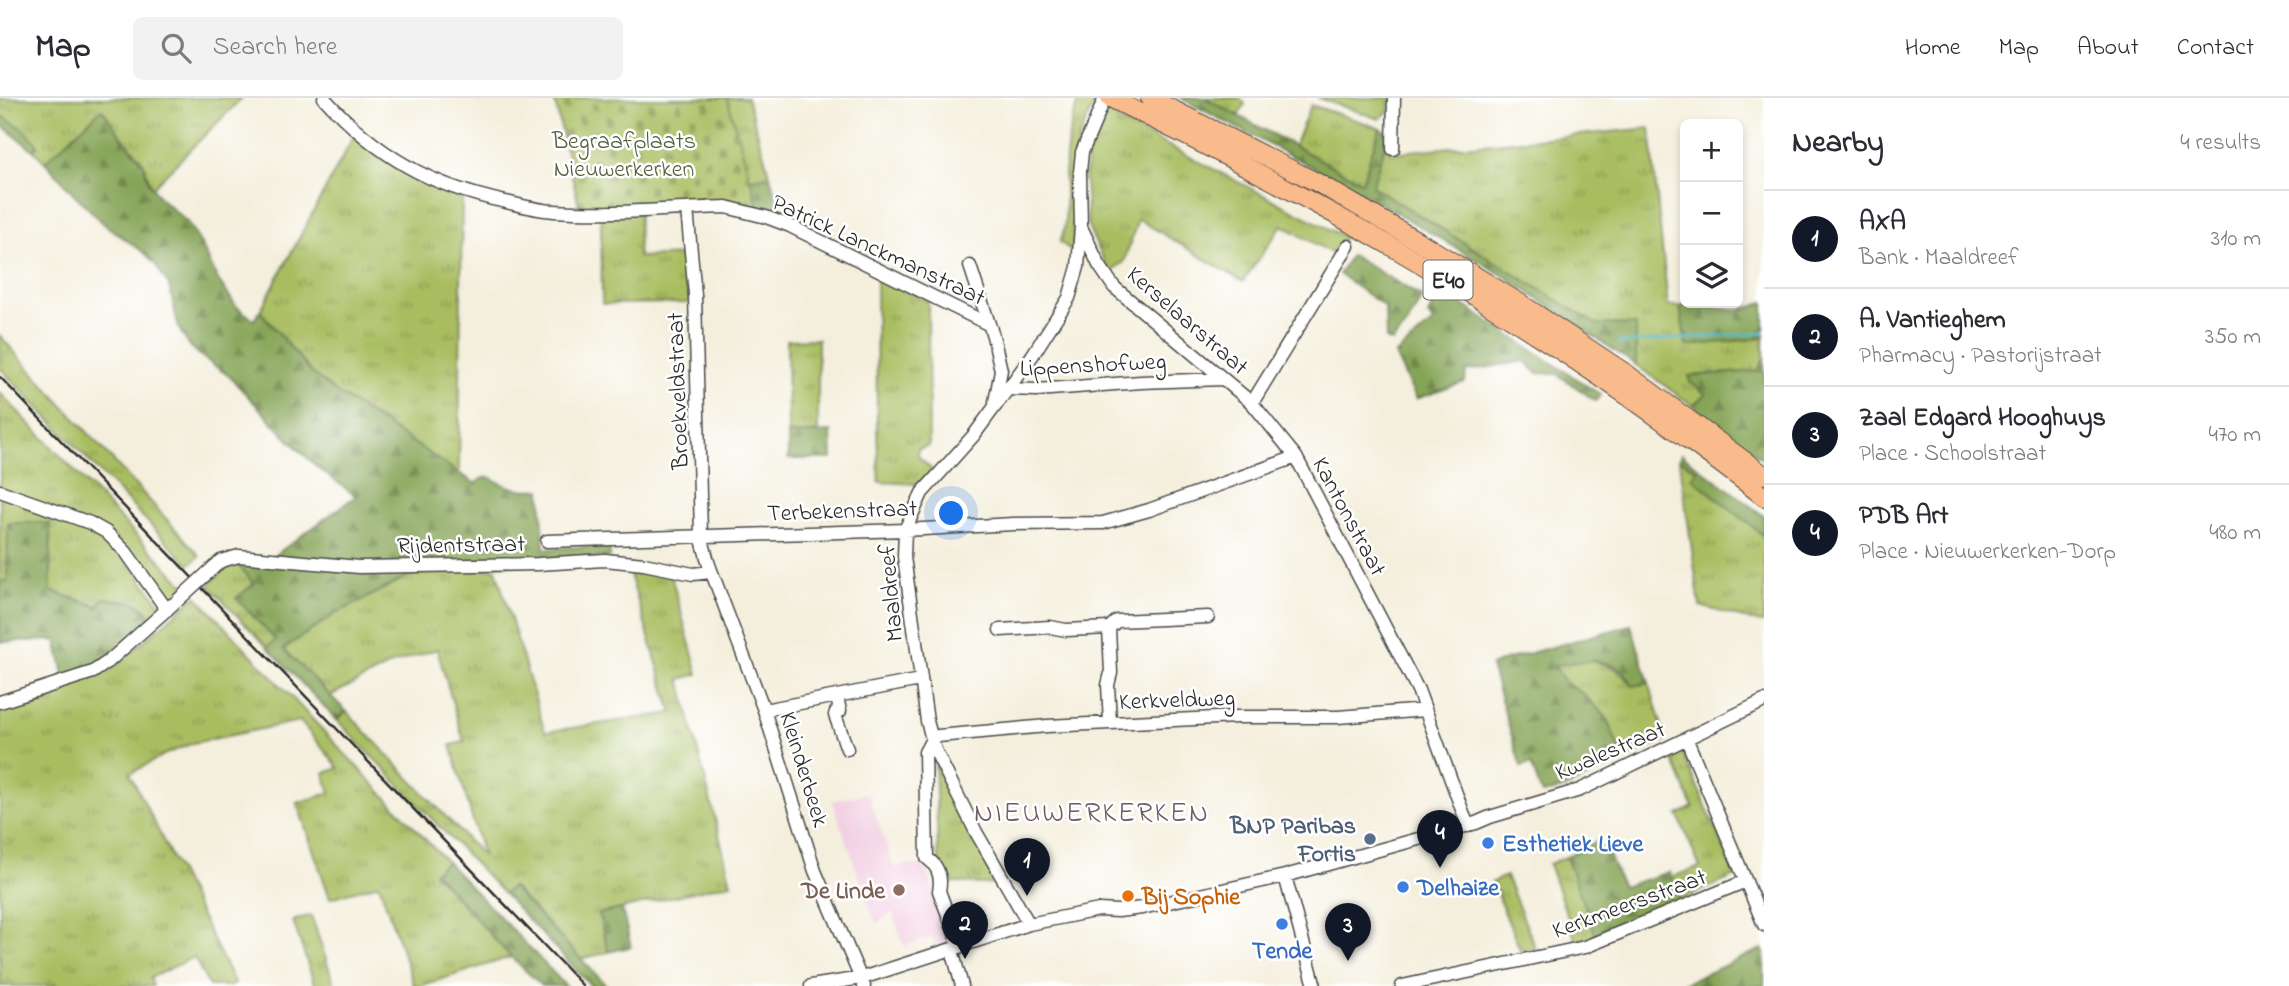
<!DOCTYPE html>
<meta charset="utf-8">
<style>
body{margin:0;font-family:"Indie Flower",sans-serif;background:#f2f2f3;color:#2b2b33}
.controls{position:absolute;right:21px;top:21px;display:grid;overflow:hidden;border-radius:10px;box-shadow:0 4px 10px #0003}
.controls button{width:63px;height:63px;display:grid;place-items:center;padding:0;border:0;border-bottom:2px solid #e1e1e2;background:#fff;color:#2b2b33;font:35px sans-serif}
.you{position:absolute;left:952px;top:416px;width:24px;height:24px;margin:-18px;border:5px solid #fff;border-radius:50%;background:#1a73e8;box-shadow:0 0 0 10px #1a73e833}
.badge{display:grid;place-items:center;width:46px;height:46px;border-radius:50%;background:#111827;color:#fff;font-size:23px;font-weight:700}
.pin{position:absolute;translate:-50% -58px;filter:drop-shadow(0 2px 4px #0008)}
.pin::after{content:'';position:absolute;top:37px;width:24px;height:21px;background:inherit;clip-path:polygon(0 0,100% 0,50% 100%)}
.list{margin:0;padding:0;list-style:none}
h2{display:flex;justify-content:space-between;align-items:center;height:91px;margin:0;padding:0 28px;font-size:30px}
h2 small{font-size:23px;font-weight:400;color:#7c7c81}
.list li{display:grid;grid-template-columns:46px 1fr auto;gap:21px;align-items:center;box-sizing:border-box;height:98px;padding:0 28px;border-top:2px solid #e1e1e2}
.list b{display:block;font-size:26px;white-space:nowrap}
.list p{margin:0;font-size:23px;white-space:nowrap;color:#7c7c81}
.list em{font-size:23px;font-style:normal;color:#7c7c81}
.icon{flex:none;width:38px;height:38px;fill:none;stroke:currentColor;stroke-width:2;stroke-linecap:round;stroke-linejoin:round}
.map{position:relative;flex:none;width:1764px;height:888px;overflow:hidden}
header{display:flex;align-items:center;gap:42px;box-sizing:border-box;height:98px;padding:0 35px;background:#fff;border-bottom:2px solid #e1e1e2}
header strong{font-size:33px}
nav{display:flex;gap:38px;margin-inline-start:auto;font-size:24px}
.search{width:490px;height:63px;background:#f2f2f3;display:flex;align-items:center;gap:18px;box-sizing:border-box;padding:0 24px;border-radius:10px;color:#7c7c81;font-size:26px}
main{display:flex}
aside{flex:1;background:#fff}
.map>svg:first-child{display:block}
</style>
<header>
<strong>Map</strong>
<div class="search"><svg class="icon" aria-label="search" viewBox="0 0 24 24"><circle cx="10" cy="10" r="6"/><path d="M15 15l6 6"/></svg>Search here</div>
<nav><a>Home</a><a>Map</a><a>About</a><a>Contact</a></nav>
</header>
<main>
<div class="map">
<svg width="1764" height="888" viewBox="0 0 1764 888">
<defs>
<pattern id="grass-tufts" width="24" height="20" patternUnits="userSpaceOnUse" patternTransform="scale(1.75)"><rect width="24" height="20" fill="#a9bd61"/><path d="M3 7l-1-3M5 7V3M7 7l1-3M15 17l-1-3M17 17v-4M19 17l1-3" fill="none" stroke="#8a9a50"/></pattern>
<pattern id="forest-firs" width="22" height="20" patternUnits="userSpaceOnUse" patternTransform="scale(1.75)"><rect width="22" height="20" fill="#86a457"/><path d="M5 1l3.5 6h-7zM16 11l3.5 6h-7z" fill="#6e8648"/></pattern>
<pattern id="cemetery-stones" width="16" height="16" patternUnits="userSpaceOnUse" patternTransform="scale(1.75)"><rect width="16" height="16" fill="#a9bd61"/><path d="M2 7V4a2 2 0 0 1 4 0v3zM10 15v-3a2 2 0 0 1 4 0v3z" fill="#8a9a50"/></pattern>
</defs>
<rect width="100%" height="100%" fill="#fff"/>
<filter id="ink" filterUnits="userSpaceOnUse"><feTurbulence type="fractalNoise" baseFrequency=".0143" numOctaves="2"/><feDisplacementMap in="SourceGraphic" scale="14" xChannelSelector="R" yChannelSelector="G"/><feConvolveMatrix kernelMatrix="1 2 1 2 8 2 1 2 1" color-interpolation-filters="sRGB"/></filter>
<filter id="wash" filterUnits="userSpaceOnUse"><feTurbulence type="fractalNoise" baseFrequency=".00686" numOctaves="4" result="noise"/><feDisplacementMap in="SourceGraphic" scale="28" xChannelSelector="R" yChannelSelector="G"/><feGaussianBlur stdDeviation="1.57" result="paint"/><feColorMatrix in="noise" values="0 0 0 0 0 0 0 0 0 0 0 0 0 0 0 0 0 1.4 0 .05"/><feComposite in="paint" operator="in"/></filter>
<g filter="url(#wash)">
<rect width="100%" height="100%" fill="#f4efdd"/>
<path fill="#f2cfe1" d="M868 695 894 770 909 766 916 768 924 764 949 837 946 838 948 844 936 848 933 839 904 848 892 814 876 826 832 703Z"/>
<path fill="url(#grass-tufts)" stroke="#6a7446" stroke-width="2" d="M0 0H242L152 90 143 64 121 38 102 11 45 64 33 52 37 48 19 28 0 17Z
M727 0H747L770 78 750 81Z
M1079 0H1086L1095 4C1088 19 1080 34 1077 50 1071 84 1073 120 1073 154L1060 144C1069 123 1064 99 1065 77 1065 51 1071 25 1079 0Z
M1205 0H1240L1245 6 1238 18Z
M1318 0H1389V13L1379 21Z
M1311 7 1380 30 1362 84 1294 48Z
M1106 14 1124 25 1345 139 1333 156 1282 127 1243 184 1138 121 1124 164 1110 175 1088 129 1085 82 1087 61 1092 43Z
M1650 30 1668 208H1680L1687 248 1763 240 1764 260 1759 273 1689 278 1690 284 1706 296 1693 308 1636 267V227L1596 226 1372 88 1387 41 1390 55Z
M355 36 462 97 459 375 333 292 311 274 260 213Z
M639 114 638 159 687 157 689 205 602 206 601 117Z
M876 178 928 203 929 348 918 351V358L933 373 919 386 879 384 877 331Z
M0 238 200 458 189 467 0 270Z
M818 241V335L788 336 787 242Z
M0 295 185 488 173 500 161 498 113 438 0 390Z
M1679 361 1697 373 1693 380 1764 438V524L1761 525 1700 508Z
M0 396 97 432 112 444 162 508 150 524 51 493 50 425 7 483 0 484Z
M236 464 254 486 237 500 276 543 267 549 208 487 226 470Z
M627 467 670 474 698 576 680 581 731 785 599 816 608 854 581 861 512 789 504 796 337 622 346 613 483 758 451 647 464 644 437 551 394 565 330 598 283 551 335 516 418 473 496 471 545 634 672 615Z
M196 498 447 764 434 775 511 859 420 888H414L379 786 330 800 297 705 330 695 324 675 339 670 300 623 193 645 166 656 130 676 235 886 230 888H209L194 859 150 880 153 888H0V608L109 573Z
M1585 562C1608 566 1619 568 1633 588L1649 585 1666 642 1623 661 1606 619 1583 596 1565 584 1554 568Z
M1682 653 1736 778 1680 802 1671 779 1700 769 1678 717 1693 709 1671 657Z
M935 664 1002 787 946 784 938 758Z
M1566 759 1596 838 1576 843 1549 766Z
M1506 778 1536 851 1521 854 1492 784Z
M311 817 335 888H315L293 823Z"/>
<path fill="url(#forest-firs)" stroke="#586841" stroke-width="2" d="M1180 0H1205L1362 84 1380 30 1385 33 1387 41 1372 88 1596 226 1636 227V267L1504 178 1366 97Z
M102 11 121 38 143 64 149 85 159 99 187 124 201 146 217 180 236 208 254 222 260 213 311 274 333 292 459 375 476 386 481 381 489 379C507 389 520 394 541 391L544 451 610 447V459L418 473 335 516 283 551 346 613 337 622 267 549 276 542 236 500 254 486 236 464 242 463 264 465 356 398 318 370 290 343 229 278 202 259 189 247 179 231 169 188 155 166 146 156 104 126 72 94 45 64Z
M0 17C14 25 29 33 38 48L33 52 0 26Z
M770 78 782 120 759 112 750 81Z
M1351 157 1422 199 1407 227 1392 244 1386 241 1385 209 1339 176Z
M1442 193 1601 297 1596 303 1557 276 1537 275 1525 263 1466 273 1465 284 1416 301 1395 257 1433 224 1428 217Z
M1764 204V255L1763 240 1686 248 1680 208C1687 208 1695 206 1703 207 1731 209 1735 217 1764 204Z
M1764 260V362L1693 308 1706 296 1690 284 1689 278 1758 273Z
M831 334 832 361H788V336Z
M1681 356 1764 418V438L1692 380 1697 372 1679 361Z
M8 425H50L51 493 98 509 103 500C119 502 152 502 150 524L102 567 65 581 56 542 0 544V484L7 483Z
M1631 527 1649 585 1633 588C1630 583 1626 576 1623 573 1604 558 1575 563 1554 568L1565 584 1583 596 1606 619 1623 661 1563 691 1542 696 1531 666 1521 669 1491 568 1505 562Z
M1597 743 1602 752 1607 751 1622 789 1669 774 1680 802 1596 838 1566 759Z
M447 764 566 888H542L511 859 434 774Z
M512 789 607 888H591L504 796Z
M622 811 631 849 608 854 599 816Z
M1762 851 1764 855V888H1678Z"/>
<path fill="url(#cemetery-stones)" stroke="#6a7446" stroke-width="2" d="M554 0H727L759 112H580Z"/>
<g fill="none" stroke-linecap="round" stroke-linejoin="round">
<path stroke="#4fbacc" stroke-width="2.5" d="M1619 245 1764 235"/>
</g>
</g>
<g filter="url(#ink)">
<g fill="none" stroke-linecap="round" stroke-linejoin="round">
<defs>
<path id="minor" d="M324 0C377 58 430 88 506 104 522 108 538 112 554 113 611 117 669 111 726 109L766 119 790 128 988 226
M1393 51 1394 0
M687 111 695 197 701 438 709 467 764 612 815 773 864 888
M1082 131 1099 167 1114 189 1252 305 1296 359 1418 592 1468 728
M970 168 993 238 1001 272 995 304
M1008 291 1037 292 1141 284 1223 281
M1252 305 1348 148
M0 393 90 425 106 434 126 454 167 512
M547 443 905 432 1013 426 1103 425 1149 412 1296 359
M214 469 221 463 239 458 359 469 538 466 605 462 644 466 693 476 711 474
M1000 532 1050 529 1066 532 1109 530
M837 599 840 613 836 614 835 617 847 651
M0 604 93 574 109 563 173 506
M764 612 920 582
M1110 625 1108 587 1111 575 1109 530 1117 523 1208 519
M1687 642 1764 827
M1285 778 1315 888
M1029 826 976 734 935 652 927 623 904 459 905 432 922 395 974 337 1032 258 1069 200 1078 169 1081 129 1080 74 1082 54 1105 0
M960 849 939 793C942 779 938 768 927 760L925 654 932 641 938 638 1047 628 1237 619H1338L1425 612
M952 852 962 888
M811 888 862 880 1029 826 1099 812 1118 813 1142 810 1285 778 1476 725 1490 719 1580 692 1764 603
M1402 888 1585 849 1746 783"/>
<path id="highway" d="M1110 0C1305 95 1495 201 1671 329 1702 352 1734 375 1764 399
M1150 0 1318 85 1425 147 1523 207 1627 276 1764 377"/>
</defs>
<use href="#minor" stroke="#494846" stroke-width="15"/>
<use href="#highway" stroke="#494846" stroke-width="20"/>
<use href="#minor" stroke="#fff" stroke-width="12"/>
<use href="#highway" stroke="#fabb8c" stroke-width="18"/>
<path stroke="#2b2b2b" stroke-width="2.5" d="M0 279 583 888"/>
<defs>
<path id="minor-bridge" d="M177 503 214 469"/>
</defs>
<use href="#minor-bridge" stroke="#494846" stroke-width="15" stroke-linecap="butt"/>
<use href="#minor-bridge" stroke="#fff" stroke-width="12"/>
</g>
</g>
<circle fill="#5c6f8a" stroke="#fff" stroke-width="2.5" cx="1370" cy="741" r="7"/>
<g fill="#3f7fe0" stroke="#fff" stroke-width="2.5">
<circle cx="1488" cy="745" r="7"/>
<circle cx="1403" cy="789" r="7"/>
<circle cx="1282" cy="826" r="7"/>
</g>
<circle fill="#8d6e63" stroke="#fff" stroke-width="2.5" cx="899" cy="792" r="7"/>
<circle fill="#e8710a" stroke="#fff" stroke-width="2.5" cx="1128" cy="798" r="7"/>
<g text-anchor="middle" stroke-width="5" stroke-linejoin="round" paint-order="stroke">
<rect fill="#fff" stroke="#6b6b6b" stroke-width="2" x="1423.5" y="162.5" width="49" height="39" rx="5"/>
<g font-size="23" font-weight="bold" fill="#2b2b2b">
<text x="1448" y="190">E40</text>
</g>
<g font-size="24" fill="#575e3e" stroke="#fff">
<text x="624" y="50">Begraafplaats<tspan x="624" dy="28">Nieuwerkerken</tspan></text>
</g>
<g font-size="24" fill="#2b2b2b" stroke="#fff">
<text transform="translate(879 151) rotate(25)" y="8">Patrick Lanckmanstraat</text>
<text transform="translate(1188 222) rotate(41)" y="8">Kerselaarstraat</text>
<text transform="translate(1093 266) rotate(-3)" y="8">Lippenshofweg</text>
<text transform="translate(677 293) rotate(-92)" y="8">Broekveldstraat</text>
<text transform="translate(842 412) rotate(-2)" y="8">Terbekenstraat</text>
<text transform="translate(1350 418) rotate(62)" y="8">Kantonstraat</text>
<text transform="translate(461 446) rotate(-1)" y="8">Rijdentstraat</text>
<text transform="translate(890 495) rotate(-95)" y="8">Maaldreef</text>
<text transform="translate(1177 601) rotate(-2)" y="8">Kerkveldweg</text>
<text transform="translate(1610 652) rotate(-23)" y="8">Kwalestraat</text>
<text transform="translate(805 671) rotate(73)" y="8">Kleinderbeek</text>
<text transform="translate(1629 805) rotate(-20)" y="8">Kerkmeersstraat</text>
</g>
<g font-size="24" font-weight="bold" fill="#4e5e75" stroke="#fff" text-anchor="end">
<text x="1356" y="735">BNP Paribas<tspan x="1356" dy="28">Fortis</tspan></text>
</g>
<g font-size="24" font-weight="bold" fill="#366cbe" stroke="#fff" text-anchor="start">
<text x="1502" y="753">Esthetiek Lieve</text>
<text x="1417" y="797">Delhaize</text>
<text x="1282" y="860" text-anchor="middle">Tende</text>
</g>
<g font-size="24" font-weight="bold" fill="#785e54" stroke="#fff" text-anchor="end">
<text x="885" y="800">De Linde</text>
</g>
<g font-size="24" font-weight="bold" fill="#c56008" stroke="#fff" text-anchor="start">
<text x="1142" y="806">Bij Sophie</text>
</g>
<g font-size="28" letter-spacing="2" fill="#6c5a64" stroke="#fff">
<text x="1092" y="723">NIEUWERKERKEN</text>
</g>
</g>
</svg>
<div class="controls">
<button>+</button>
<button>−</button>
<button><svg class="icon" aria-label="layers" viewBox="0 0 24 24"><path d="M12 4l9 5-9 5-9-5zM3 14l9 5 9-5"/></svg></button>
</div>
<div class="you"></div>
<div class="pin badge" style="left:1027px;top:798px">1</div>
<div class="pin badge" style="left:965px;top:861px">2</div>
<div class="pin badge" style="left:1348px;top:863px">3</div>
<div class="pin badge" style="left:1440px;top:770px">4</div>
</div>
<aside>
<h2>Nearby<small>4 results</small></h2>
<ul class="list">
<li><span class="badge">1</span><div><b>AXA</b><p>Bank · Maaldreef</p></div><em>310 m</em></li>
<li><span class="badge">2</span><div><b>A. Vantieghem</b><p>Pharmacy · Pastorijstraat</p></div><em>350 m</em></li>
<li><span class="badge">3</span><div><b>Zaal Edgard Hooghuys</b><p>Place · Schoolstraat</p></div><em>470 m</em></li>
<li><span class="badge">4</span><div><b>PDB Art</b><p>Place · Nieuwerkerken-Dorp</p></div><em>480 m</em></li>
</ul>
</aside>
</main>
